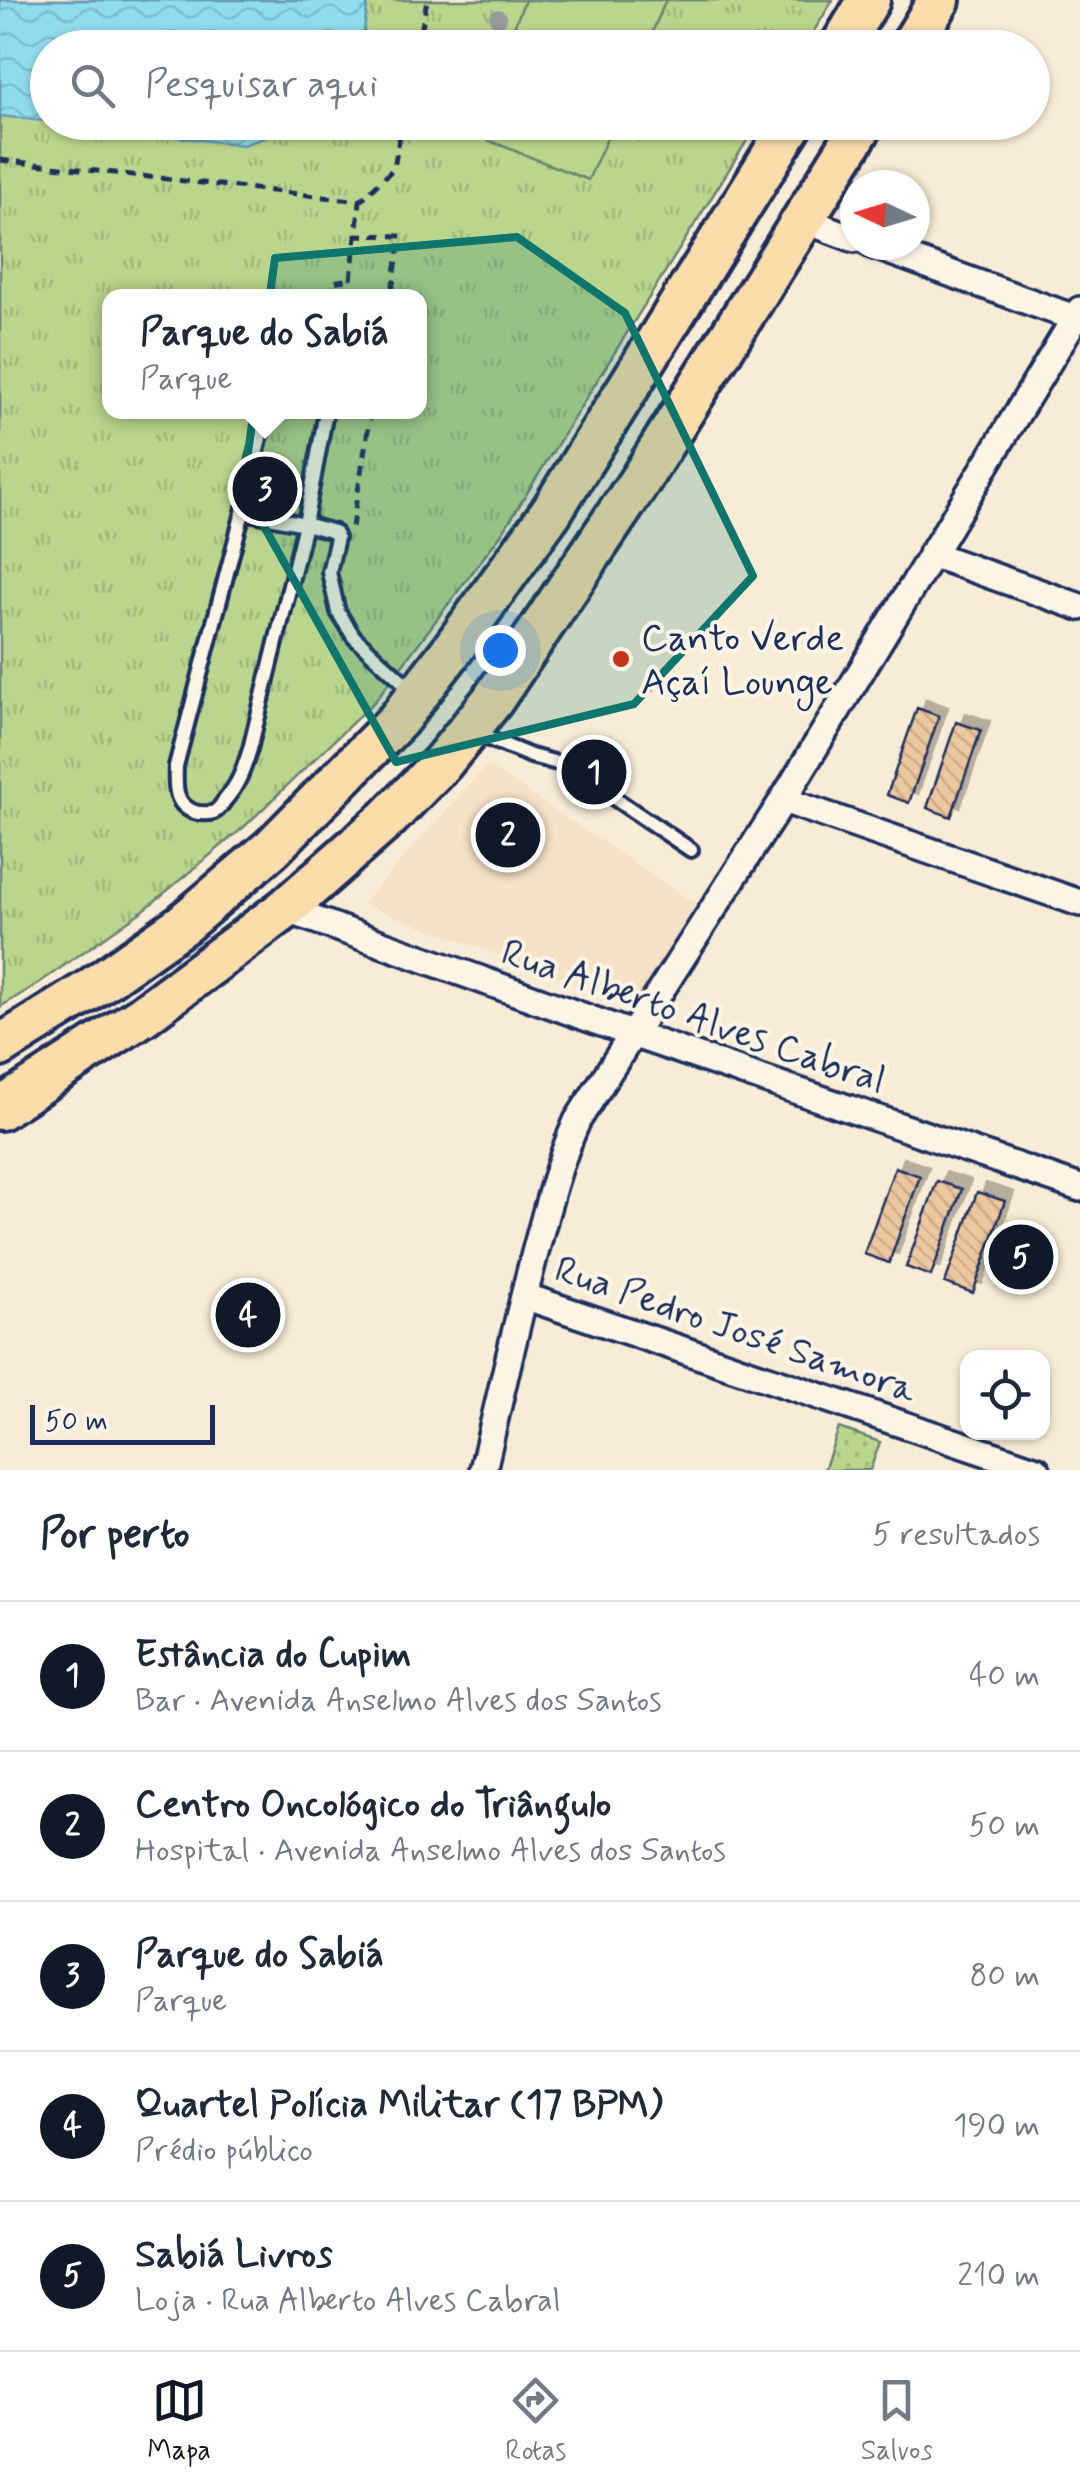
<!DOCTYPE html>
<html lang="pt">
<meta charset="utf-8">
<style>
body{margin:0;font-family:Mynerve,sans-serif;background:#f6f6f7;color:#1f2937}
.controls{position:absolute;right:30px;bottom:30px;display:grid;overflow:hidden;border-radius:20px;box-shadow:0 2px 8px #0004}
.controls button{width:90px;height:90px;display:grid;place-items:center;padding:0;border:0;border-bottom:2px solid #e0e1e3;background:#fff;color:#1f2937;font:50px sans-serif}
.compass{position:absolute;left:840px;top:170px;width:90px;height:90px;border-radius:50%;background:#fff;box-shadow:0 2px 8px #0004;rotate:274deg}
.scale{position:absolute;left:30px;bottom:25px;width:185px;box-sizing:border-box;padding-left:10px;border:5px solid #1b2f5e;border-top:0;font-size:28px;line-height:35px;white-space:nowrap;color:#1b2f5e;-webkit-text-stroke:8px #fcf5e5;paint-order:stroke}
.you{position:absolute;left:500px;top:650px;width:35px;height:35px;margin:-25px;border:8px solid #fff;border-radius:50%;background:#1a73e8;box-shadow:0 0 0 15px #1a73e833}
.badge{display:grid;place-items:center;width:65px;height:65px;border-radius:50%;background:#111827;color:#fff;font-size:32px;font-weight:700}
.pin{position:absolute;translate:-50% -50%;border:5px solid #fff;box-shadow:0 2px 10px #0006}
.popup{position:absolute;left:102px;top:289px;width:325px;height:130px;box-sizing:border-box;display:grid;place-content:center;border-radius:20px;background:#fff;filter:drop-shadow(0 2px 8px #0005);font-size:32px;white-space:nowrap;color:#747a83}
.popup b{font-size:38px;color:#1f2937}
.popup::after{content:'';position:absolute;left:50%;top:100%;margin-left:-20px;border:20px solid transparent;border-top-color:#fff}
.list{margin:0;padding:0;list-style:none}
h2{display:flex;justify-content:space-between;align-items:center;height:130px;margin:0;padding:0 40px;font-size:42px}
h2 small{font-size:32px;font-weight:400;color:#747a83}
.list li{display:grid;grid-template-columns:65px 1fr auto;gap:30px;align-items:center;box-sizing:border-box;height:150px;padding:0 40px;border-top:2px solid #e0e1e3}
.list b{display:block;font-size:38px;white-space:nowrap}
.list p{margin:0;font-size:32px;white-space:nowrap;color:#747a83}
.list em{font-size:32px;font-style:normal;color:#747a83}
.icon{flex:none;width:55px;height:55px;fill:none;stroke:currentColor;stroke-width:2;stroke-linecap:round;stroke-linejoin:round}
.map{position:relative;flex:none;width:1080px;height:1470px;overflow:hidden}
.search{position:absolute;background:#fff;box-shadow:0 2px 8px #0004;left:30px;right:30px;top:30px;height:110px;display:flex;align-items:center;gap:25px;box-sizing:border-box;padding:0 35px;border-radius:55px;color:#747a83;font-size:38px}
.sheet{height:880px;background:#fff}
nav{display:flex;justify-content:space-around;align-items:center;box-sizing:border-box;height:140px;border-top:2px solid #e0e1e3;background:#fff;font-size:28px;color:#747a83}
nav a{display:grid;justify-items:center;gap:5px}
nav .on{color:#111827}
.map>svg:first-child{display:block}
</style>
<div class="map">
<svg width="1080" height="1470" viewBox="0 0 1080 1470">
<defs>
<pattern id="grass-dots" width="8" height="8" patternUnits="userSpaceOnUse" patternTransform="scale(2.5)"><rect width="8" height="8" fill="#bad58c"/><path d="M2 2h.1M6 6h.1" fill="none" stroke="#9fb77b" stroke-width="1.8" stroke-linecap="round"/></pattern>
<pattern id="park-tufts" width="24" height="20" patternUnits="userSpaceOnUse" patternTransform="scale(2.5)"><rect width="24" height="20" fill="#bad58c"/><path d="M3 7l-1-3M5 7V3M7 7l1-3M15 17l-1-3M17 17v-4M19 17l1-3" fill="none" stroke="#9fb77b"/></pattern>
<pattern id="water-waves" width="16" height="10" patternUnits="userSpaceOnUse" patternTransform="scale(2.5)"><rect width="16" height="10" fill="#8fdced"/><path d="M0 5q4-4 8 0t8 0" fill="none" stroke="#7bbdce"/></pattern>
<pattern id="building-back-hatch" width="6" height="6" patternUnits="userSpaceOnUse" patternTransform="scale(2.5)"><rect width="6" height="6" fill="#edc79e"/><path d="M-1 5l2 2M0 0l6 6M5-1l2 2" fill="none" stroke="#cbab8a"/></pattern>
<filter id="shadow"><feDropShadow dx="9" dy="-9" stdDeviation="0" flood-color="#0004"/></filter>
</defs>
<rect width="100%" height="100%" fill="#f9ecd7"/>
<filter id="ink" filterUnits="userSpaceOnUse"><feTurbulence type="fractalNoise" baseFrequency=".01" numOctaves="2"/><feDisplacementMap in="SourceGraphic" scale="20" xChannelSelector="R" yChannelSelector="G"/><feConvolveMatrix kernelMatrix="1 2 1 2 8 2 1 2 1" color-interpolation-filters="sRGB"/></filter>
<g filter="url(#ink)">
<path fill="#f5e1c6" d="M487 765 696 904 633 1005 362 904Z"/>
<path fill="url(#grass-dots)" stroke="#6a8275" stroke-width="2.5" d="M839 1428 880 1442 870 1470H824Z"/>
<path fill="url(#park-tufts)" stroke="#6a8275" stroke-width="2.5" fill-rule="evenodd" d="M0 0H833L804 47 48 48V122L758 123 502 533 375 701 244 827 145 909 36 985 0 1007ZM110 296H420V412H110Z"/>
<path fill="#bad58c" stroke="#6a8275" stroke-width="2.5" d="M525 0H666L646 47H509L506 46Z
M469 123V122L614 123 588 180 465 131Z"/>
<path fill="url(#water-waves)" stroke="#6197b4" stroke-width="2.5" d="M0 0H368L362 47 48 48 47 121 0 116Z
M58 123H308L243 145Z"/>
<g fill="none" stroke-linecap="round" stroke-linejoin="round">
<path stroke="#497497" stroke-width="2.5" d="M142 122 242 134 277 122"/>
</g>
<path fill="url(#building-back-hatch)" stroke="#1b2f5e" stroke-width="2.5" filter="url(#shadow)" d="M917 708 939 716 909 803 887 795Z
M956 722 981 730 951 817 927 808Z
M895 1167 920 1176 889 1263 864 1254Z
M937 1181 962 1189 931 1276 906 1267Z
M977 1192 1005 1201 973 1293 945 1283Z"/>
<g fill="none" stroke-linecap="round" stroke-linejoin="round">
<defs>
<path id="service" d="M326 412 305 524 334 532 337 538 329 572 338 612 354 637 412 690
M243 512 305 524 250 749C244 768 239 784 225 800 222 804 219 810 214 812 210 814 203 813 198 813 174 807 175 787 176 766Z
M243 512 266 412
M472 732 531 756 565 765 691 850"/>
<path id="minor" d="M804 220 855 239
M872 245 1080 320
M931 554 1080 607
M783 800 1080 903
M285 909 632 1034 1080 1188
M524 1296 1037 1470
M483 1470C500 1397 516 1325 535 1253 547 1208 558 1164 577 1121L783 800 1080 310"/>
<path id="primary" d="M840 48 869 0
M910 48 939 0
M0 1046 88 991 183 924 272 848 398 720 449 654 551 512 793 122
M0 1109 142 1016 285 909 387 819 442 763 492 701 639 482 864 122"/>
</defs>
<use href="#service" stroke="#1b2f5e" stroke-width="20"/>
<use href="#minor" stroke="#1b2f5e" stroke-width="32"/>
<use href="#primary" stroke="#1b2f5e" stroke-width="48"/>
<path stroke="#1b2f5e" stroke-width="5" stroke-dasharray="10 8" stroke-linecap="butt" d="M418 48 427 0
M0 160 360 201 394 168 402 122
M355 235 401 236 391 296
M327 296 333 282 351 279
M357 296 351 279 360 201
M352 527 371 412"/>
<use href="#service" stroke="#fcf5e5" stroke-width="12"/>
<use href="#minor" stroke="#fcf5e5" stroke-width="25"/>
<use href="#primary" stroke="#fbdcab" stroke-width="40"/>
</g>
<circle fill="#959b9b" cx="498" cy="18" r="9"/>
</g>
<path fill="#0f766e" fill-opacity="0.2" stroke="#0f766e" stroke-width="8" stroke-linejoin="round" d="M517 237 625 313 753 576 634 704 396 762 243 489 275 258Z"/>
<circle fill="#c8321e" stroke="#fcf5e5" stroke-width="4" cx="621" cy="659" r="10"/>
<g text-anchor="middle" stroke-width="8" stroke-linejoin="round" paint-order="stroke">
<g font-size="38" fill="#1b2f5e" stroke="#fcf5e5" text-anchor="start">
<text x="641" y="650">Canto Verde<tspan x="641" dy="44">Açaí Lounge</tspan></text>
</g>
<g font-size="38" fill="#1b2f5e" stroke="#fcf5e5">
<text transform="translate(694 1015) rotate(19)" y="13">Rua Alberto Alves Cabral</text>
<text transform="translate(736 1328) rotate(19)" y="13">Rua Pedro José Samora</text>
</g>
</g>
</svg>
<div class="controls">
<button><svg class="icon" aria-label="locate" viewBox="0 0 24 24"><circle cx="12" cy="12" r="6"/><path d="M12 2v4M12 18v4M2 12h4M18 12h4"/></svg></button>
</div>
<svg class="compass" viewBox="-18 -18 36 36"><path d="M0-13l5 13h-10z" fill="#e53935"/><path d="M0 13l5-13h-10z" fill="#747a83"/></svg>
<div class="scale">50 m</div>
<div class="you"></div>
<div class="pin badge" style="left:594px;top:772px">1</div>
<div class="pin badge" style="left:508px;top:835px">2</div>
<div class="pin badge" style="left:265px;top:489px">3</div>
<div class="popup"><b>Parque do Sabiá</b>Parque</div>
<div class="pin badge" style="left:248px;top:1315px">4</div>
<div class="pin badge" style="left:1021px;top:1257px">5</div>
<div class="search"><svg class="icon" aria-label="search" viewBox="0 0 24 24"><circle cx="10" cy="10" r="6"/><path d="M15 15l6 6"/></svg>Pesquisar aqui</div>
</div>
<section class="sheet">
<h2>Por perto<small>5 resultados</small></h2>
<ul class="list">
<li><span class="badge">1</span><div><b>Estância do Cupim</b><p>Bar · Avenida Anselmo Alves dos Santos</p></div><em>40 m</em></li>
<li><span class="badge">2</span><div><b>Centro Oncológico do Triângulo</b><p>Hospital · Avenida Anselmo Alves dos Santos</p></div><em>50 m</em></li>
<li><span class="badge">3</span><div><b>Parque do Sabiá</b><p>Parque</p></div><em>80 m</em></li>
<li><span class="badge">4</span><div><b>Quartel Polícia Militar (17 BPM)</b><p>Prédio público</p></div><em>190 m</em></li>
<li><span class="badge">5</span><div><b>Sabiá Livros</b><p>Loja · Rua Alberto Alves Cabral</p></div><em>210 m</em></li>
</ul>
</section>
<nav>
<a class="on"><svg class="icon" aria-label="map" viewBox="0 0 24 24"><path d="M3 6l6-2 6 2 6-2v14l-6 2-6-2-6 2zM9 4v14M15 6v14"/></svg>Mapa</a>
<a><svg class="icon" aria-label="directions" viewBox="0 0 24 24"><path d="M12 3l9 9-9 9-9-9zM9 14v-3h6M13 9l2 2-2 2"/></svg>Rotas</a>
<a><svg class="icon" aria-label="saved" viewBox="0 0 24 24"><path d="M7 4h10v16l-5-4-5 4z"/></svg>Salvos</a>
</nav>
